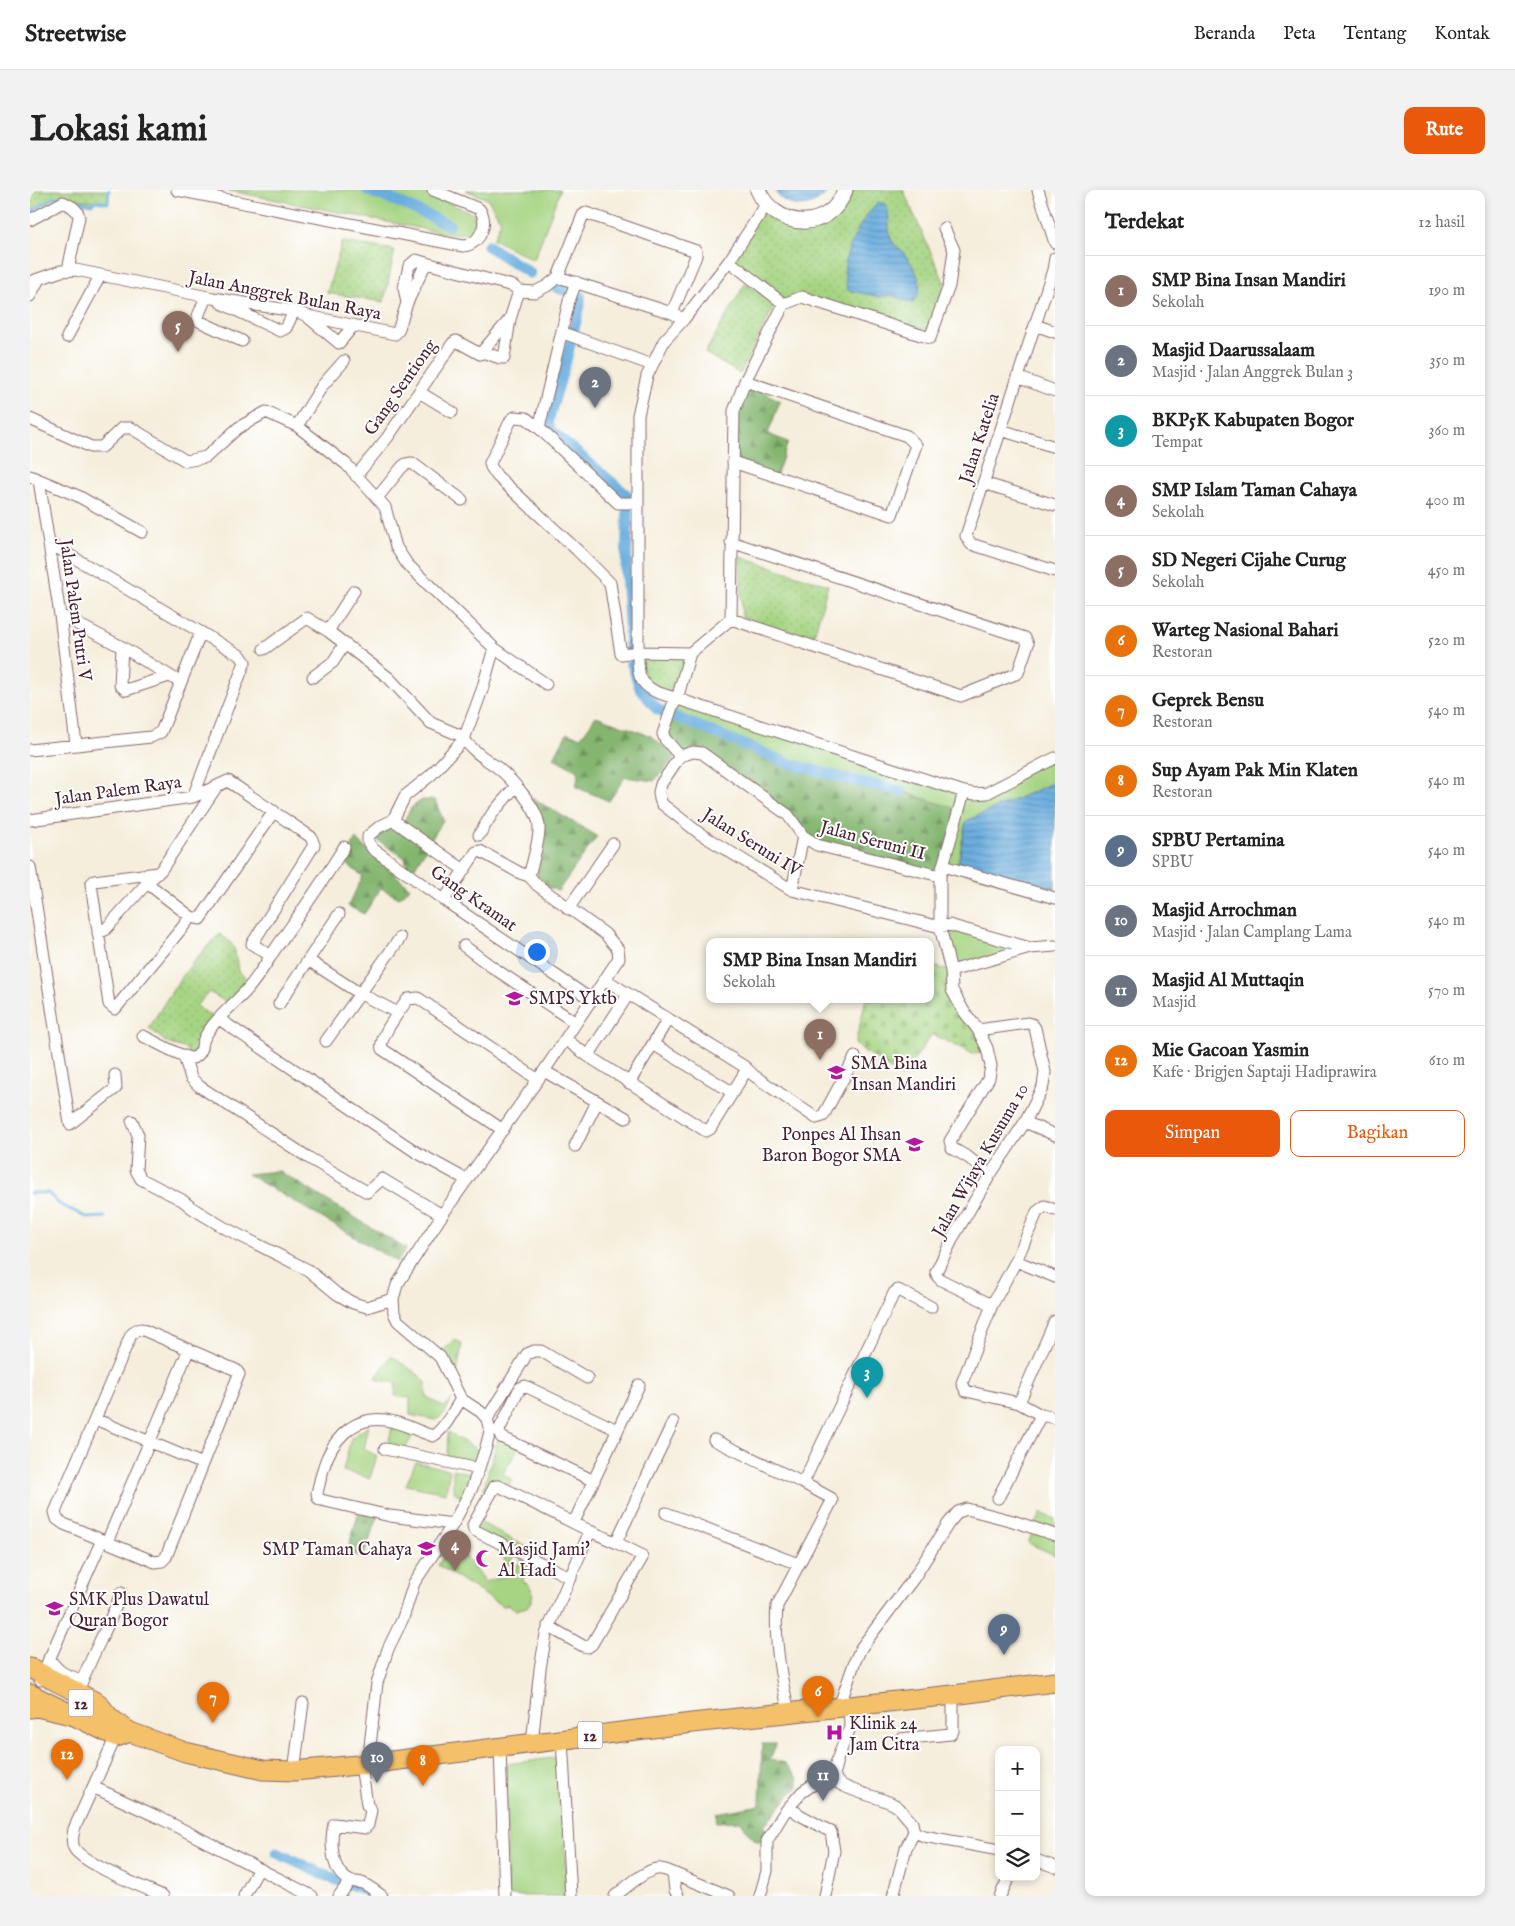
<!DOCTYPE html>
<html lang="id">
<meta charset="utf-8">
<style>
body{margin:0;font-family:"IM FELL English",serif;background:#f2f2f2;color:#222}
.controls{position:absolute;right:15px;bottom:15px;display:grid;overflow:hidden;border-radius:10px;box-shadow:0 2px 8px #0003}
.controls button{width:45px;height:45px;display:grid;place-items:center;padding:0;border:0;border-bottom:1px solid #e0e0e0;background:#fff;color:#222;font:25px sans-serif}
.you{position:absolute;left:506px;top:761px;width:18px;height:18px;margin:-12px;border:4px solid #fff;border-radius:50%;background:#1a73e8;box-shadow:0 0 0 8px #1a73e833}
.badge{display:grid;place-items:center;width:32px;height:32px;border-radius:50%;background:#ea580c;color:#fff;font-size:16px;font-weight:700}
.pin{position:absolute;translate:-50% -41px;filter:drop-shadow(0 1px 2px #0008)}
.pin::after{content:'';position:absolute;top:26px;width:18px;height:15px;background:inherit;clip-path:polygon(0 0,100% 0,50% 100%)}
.popup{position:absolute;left:676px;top:748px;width:228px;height:65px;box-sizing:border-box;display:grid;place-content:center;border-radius:10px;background:#fff;filter:drop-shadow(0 1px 4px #0005);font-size:16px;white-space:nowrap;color:#767676}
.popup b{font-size:19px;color:#222}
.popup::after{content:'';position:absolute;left:50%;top:100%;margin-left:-10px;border:10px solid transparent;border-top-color:#fff}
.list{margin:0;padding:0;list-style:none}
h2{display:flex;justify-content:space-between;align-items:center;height:65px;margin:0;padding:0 20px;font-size:21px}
h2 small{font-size:16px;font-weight:400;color:#767676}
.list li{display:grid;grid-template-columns:32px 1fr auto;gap:15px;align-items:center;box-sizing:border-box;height:70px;padding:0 20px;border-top:1px solid #e0e0e0}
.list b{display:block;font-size:19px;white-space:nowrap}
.list p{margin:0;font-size:16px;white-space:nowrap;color:#767676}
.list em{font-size:16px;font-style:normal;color:#767676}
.actions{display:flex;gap:10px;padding:15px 20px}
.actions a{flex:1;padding:11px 0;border:1px solid #ea580c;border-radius:10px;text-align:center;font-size:18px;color:#ea580c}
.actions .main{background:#ea580c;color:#fff}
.icon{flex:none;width:28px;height:28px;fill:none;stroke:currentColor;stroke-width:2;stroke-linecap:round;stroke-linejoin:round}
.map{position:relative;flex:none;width:1025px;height:1706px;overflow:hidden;border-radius:10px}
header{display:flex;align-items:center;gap:30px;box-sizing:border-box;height:70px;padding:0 25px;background:#fff;border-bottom:1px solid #e0e0e0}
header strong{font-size:24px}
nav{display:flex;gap:28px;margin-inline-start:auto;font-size:18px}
.intro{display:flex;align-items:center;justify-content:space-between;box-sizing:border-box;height:120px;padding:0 30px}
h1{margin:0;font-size:35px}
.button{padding:12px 22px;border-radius:10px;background:#ea580c;color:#fff;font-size:18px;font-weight:700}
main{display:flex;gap:30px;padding:0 30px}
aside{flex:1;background:#fff;border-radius:10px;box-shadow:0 2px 8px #0003}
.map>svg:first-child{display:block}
</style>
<header>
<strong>Streetwise</strong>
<nav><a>Beranda</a><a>Peta</a><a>Tentang</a><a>Kontak</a></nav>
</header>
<div class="intro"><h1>Lokasi kami</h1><a class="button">Rute</a></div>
<main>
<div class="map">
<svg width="1025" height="1706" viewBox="0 0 1025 1706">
<defs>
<pattern id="forest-firs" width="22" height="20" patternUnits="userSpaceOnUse" patternTransform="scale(1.25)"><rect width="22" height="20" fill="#84b670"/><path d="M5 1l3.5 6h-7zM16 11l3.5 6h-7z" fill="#6e935c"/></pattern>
<pattern id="cemetery-stones" width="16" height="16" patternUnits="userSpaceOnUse" patternTransform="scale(1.25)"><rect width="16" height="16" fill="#a6d482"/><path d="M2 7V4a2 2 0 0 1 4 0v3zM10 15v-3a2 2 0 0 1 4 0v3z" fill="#90b670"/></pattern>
<pattern id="park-dots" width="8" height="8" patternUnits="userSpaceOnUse" patternTransform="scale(1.25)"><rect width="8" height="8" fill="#a6d482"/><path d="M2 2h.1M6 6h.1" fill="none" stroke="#90b670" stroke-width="1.8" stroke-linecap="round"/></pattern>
<pattern id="water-rules" width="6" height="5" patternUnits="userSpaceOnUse" patternTransform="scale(1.25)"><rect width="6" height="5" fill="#69adde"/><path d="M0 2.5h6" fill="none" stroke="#588cb4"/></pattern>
</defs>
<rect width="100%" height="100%" fill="#fff"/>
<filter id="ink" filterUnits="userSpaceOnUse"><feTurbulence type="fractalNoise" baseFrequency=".02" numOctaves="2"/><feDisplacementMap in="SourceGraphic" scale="10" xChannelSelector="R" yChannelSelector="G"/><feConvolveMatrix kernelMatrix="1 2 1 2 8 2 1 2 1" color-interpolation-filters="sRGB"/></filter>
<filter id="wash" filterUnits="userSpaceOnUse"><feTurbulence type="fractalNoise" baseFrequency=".0096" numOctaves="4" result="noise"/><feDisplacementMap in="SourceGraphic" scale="20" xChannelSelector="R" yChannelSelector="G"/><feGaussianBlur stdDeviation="1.12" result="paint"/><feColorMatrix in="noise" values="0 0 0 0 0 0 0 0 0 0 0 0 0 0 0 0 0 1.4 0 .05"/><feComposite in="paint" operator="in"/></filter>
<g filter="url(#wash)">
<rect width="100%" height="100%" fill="#f5eedc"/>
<path fill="#a6d482" stroke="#787a56" d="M196 0H389L444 24V36L437 44 408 42Z
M435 0H530L504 70 463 49 471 31 458 9Z
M647 509 945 604 1025 568V592L936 631 928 673 1025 698V708L913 676 758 573 639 524Z
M910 737 1000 758 921 781Z
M425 1149 432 1154 426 1189 411 1163Z
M361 1166C372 1174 388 1183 396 1192V1206L413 1217 422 1209 415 1223 406 1230 380 1225V1208L365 1206 366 1193 345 1189Z
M364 1231 387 1239 374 1260 357 1257Z
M339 1236 334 1259 347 1266 340 1288 313 1281 321 1248Z
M418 1242 449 1261 444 1274 417 1268Z
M470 1243 491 1253 473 1284 482 1290 474 1301 460 1306 453 1299Z
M386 1272 420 1280 416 1303 376 1295Z
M423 1279 445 1285 433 1308 423 1301Z
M1011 1323 1025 1329V1365L998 1353Z
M452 1333 509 1364 492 1391C504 1396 506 1407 497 1417L486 1420 477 1414 474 1417 408 1375 424 1352 455 1392 479 1385 492 1369 485 1363 478 1376 464 1350 456 1347 446 1350 445 1340Z
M530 1567 537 1706H477V1574Z"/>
<path fill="url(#forest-firs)" stroke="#676a4e" d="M715 191 750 211 738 244 758 252 746 287 703 272 702 257Z
M639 524 758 573 871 601 929 620 910 686 787 655 758 625 672 563 650 566 635 549Z
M566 526 621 546 646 566 624 591 595 587 579 611 546 597 549 582 524 568 537 543 551 547Z
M502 608 567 646 528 701 518 697 507 688 513 631Z
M392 610H405L413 630 382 682 377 679 375 668 343 647 373 632 381 618Z
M326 649 380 698 369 708 351 698 334 724 318 716 333 686 312 671Z
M249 981 376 1059 367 1072 217 984Z
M331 1314 351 1319 333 1367 317 1362Z
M732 1554H746L740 1570 755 1573 768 1588V1598C754 1608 746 1624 733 1636L739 1642 734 1651H726L718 1643 711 1631 686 1632 687 1623 730 1615Z"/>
<path fill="url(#cemetery-stones)" stroke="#787a56" d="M900 775 921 781 922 800 957 860 943 864 902 844 872 888 825 854 836 809H900Z"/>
<path fill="url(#park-dots)" stroke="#787a56" d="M0 0H79L78 13 25 7 0 22Z
M821 0H873L915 94 898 140 772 105 754 114 699 71 736 15C745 21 761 34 769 36 791 41 820 24 821 0Z
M312 52 365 60 354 112 297 103Z
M715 94 746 112 710 184 675 163Z
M710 367 798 395 782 452 712 427Z
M608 462 660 463 647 509 618 498Z
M190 744 201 753 205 761 208 781 217 789V797L198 813 179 802 166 816 186 829 171 849 178 861 172 869 158 865 157 859 137 853 119 838C139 805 161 769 190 744Z"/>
<path fill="url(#water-rules)" stroke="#5a6684" d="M744 0H798C785 21 757 21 744 0Z
M848 12 856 14C861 26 857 40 861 49 863 54 869 58 872 61 884 76 899 96 882 113L862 105 850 107 817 100C816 92 814 84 815 76 817 54 833 28 848 12Z
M1025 592V698L928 674 936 631Z"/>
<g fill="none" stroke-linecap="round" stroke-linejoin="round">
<path stroke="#69adde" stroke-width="3" d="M0 23 25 7 62 14 65 11 78 13 79 0
M0 1003H18L29 1014 58 1028 75 1027"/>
<path stroke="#69adde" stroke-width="11" d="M337 0 371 13 419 35
M458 56 500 83
M526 97 550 106V115L537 167 518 231 520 240 598 306 596 380 601 465
M602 474 610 498 627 519 758 573 813 588 871 601
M247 1663 301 1688 328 1697 344 1706"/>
</g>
</g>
<g filter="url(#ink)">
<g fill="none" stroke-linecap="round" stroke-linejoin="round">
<defs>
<path id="minor" d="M147 0 433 56C450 55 460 32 449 19L403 0
M1008 0 1025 53
M736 15 699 71 654 129 634 151 617 186 608 225V462C608 482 607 492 626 502L934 602 945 604 957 603 1025 568
M0 30 33 12C40 15 48 19 49 27L38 80
M1025 68 1023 80 936 346 941 354 1025 381
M699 71 754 114 772 107 900 148 919 96 924 60 914 38
M528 87 553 25 556 23 666 61V66L642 123
M0 92 31 81 46 80 183 108 264 121 278 126 365 144 368 141 377 113 396 73 483 96 489 101 505 102 517 96 528 87 642 123 654 129
M0 106 9 89
M176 107 168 126 169 131 212 151
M191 113 250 141 256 138 264 121
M377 113 374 98 379 76 386 70 396 73
M279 128 309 153 323 136
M1005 135 1025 142
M533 143 622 175
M37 147 70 86
M453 162 470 168H474L480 129 489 101
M987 187 1025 201
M389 202 422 222
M0 229 61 257H72L92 238H101L156 271 176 267 208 238 236 222 267 236 316 274 355 317 366 357 377 374 464 458 452 500 434 549C442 561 456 569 468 578 482 589 509 620 509 637 510 649 502 674 499 686L507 695 575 744 588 759 589 768 514 881 412 1025 367 1095 363 1109 364 1123 368 1131 410 1167 431 1209 451 1222 457 1229 460 1241 456 1257 442 1298 423 1334 384 1393 373 1428 358 1459 347 1493 338 1574
M267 236 292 196 314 171
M509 238 539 111 546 92
M971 240 1025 257
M703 272 862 325 886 255 877 246 715 191
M0 286 48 306 112 342
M326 286 357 248 423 153 426 151 428 152 450 164 480 129
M9 290 30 425 46 554
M953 293 1025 315
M347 308 372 277 376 274 382 273 432 310
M608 313H588L509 238 496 228 485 227 481 230 460 273 461 277 467 286 547 360 580 393 591 464 608 462 660 463
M19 353 211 466 215 472 163 607
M30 425 92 457 150 492
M701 429 704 221 715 191 754 114
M298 441 324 401
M92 457 90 495 96 500 139 486
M464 458 516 494
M234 459 277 428 298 441 359 488 401 533 434 547
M283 487 303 472 314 455
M0 560 121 547 131 542 171 442
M650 566 635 549 633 544 642 517 647 509 660 463 701 429 931 506 988 483 998 454 995 448 701 352
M650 566 631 594 629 602 630 609 632 614 669 643 762 700 910 737 919 735 1000 758
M650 566 663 562 672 563 758 625 773 646 787 655 910 686
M934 602 910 686V737L921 781 922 800 933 820 948 840 957 858 961 876 959 888 920 951 922 958 939 968 960 985
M0 630 163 607 198 591 281 647 284 655 222 754 241 766
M363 630 349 637 338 646V652L343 659 414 710 562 810
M363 630 434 680 446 662 450 661 490 683 499 686
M363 630 375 606 401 585 434 549
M449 645 462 624 485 597
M913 676 1025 708
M0 677 40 934 86 898 85 885
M128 683 64 691 61 694 79 814 85 819 161 727 170 729 244 621
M117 693 161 727
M762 700 773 646
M414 710 434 680
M538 719 583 654
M68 743 75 740 117 693 131 680 187 596
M434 756 462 777 546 833
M278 770 329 803 368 823
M921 781 1000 758 1025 756
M576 790 715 877 723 885 786 928 793 926 825 867
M249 814 309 724
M189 829 386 962 437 990
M948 840 998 833 1002 834 1005 838 1015 882 1013 896 995 932 960 985 924 1046 906 1082 908 1087 911 1090 962 1115
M113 846C124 851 151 867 161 868 167 868 170 863 172 858 171 841 204 814 215 802 227 789 236 773 246 758 269 725 293 692 314 657
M535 849 558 866 676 941 680 939 714 884
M296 851 370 748
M623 854 702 902
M154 866 161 888 169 896 279 968 337 1002 352 989 412 1025
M558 866 596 808
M514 881 596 928
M599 893 635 834
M102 931 108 945 106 980 111 989 152 1010 162 1018 193 1037 278 1080 307 1104 323 1113 337 1117 363 1109
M995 932 1025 945
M473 940 352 859C348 848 371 819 378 809L388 808 507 889
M545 956 567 912
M1025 1020 1015 1016 1007 1022 986 1071 962 1115 932 1193 936 1201 989 1213 1011 1225 1025 1228
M986 1071 1025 1087
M989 1213 1025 1131
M65 1229 173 1274
M457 1229 497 1164 504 1161H511L557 1188
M684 1250 773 1293
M355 1259 449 1279
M564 1291 471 1247 469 1240 490 1198 495 1196 587 1240
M968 1308 1011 1225
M636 1323 768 1374
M544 1332 609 1195
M423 1334 360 1326 291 1310 288 1308 287 1303C293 1278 297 1256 319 1239 330 1231 341 1228 355 1230 371 1232 387 1241 403 1246 415 1239 424 1220 431 1209
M77 1352 159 1159
M541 1388 444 1340 443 1335 465 1296H469L560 1341
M518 1436 553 1456 558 1457 562 1454 612 1368 611 1365 585 1352
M19 1468C29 1483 35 1485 52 1490
M10 1490 72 1350 34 1334 27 1329 25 1322 101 1145 106 1140 111 1139 206 1180 209 1184 207 1189 136 1367 132 1371 125 1372 72 1350
M48 1502C59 1469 79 1437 91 1403
M819 1516C819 1522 820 1530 820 1536 818 1550 794 1584 810 1594 827 1604 848 1606 865 1615L869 1618 882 1633 884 1642 876 1658 863 1706
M809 1517 825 1471 831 1458 883 1389 918 1334 928 1322 937 1319 983 1331 1025 1345
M759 1521C750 1486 744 1452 747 1416L802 1311 801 1308 773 1293 864 1103 868 1100 901 1117
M88 1542 44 1639C43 1646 41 1652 44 1658 53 1674 115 1698 133 1706
M532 1549 541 1706
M870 1549 921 1544 923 1541V1505
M502 1553 510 1479 516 1444 560 1341 585 1352 588 1348 643 1232
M470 1557 475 1706
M331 1575 337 1615 341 1620 338 1635 335 1638 304 1634C300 1651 301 1683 320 1691 324 1692 328 1692 332 1693 339 1696 345 1701 352 1706
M264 1581 273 1513
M63 1597 130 1628 282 1706
M759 1617 770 1625 801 1642 804 1661 795 1706
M884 1642 894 1646 969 1660
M1006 1670 1025 1677
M643 1683 699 1706
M214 1706 228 1680
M309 1706 320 1691
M585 1706C595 1698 615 1680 627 1679 632 1678 638 1681 643 1683L645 1700 648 1706
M730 1706 737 1681V1651L754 1623 772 1602 787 1592 804 1585
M970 1706 979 1687"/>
<path id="tertiary" d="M728 0C745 40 800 43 815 0"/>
<path id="primary" d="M0 1504 87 1547 100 1542
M66 1521 80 1528 100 1542 155 1562 233 1580 264 1581 338 1574 662 1533 923 1505 1025 1492"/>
<path id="trunk" d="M0 1478 68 1513 80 1528
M0 1518 7 1517 41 1525"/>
</defs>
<use href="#minor" stroke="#866769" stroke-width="13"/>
<use href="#tertiary" stroke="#866769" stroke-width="17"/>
<use href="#primary" stroke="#866769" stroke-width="21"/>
<use href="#trunk" stroke="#866769" stroke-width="21"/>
<use href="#minor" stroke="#fff" stroke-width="11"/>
<use href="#tertiary" stroke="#fff" stroke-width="15"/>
<use href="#primary" stroke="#f4c16b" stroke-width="19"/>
<use href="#trunk" stroke="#f4c16b" stroke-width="19"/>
</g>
</g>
<defs>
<symbol id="school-bare" viewBox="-9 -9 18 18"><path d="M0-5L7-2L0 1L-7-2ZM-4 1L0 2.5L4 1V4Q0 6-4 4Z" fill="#b5179e" stroke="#fff" stroke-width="2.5" paint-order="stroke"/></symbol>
<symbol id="mosque-bare" viewBox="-9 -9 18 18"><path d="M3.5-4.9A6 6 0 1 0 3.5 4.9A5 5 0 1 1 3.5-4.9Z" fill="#b5179e" stroke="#fff" stroke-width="2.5" paint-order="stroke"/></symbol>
<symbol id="hospital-bare" viewBox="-9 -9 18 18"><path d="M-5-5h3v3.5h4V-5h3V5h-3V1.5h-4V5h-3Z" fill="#b5179e" stroke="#fff" stroke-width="2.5" paint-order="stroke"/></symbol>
</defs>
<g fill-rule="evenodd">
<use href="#school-bare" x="472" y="796" width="25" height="25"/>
<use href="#school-bare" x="794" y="870" width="25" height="25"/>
<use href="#school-bare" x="872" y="942" width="25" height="25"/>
<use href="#school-bare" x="384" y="1346" width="25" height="25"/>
<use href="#mosque-bare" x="442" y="1356" width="25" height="25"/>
<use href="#school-bare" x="12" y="1406" width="25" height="25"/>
<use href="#hospital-bare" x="792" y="1530" width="25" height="25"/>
</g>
<g text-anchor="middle" stroke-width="4" stroke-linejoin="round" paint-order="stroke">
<g fill="#fff" stroke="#80626b" stroke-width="1">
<rect x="38.5" y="1499.5" width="25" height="27" rx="4"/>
<rect x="547.5" y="1531.5" width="25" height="27" rx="4"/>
</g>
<g font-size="16" font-weight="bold" fill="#4a1f2b">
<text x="51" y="1519">12</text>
<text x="560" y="1551">12</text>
</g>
<g font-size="18" fill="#4a1f2b" stroke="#fff">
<text transform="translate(255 105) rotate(11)" y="6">Jalan Anggrek Bulan Raya</text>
<text transform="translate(370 197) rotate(-55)" y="6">Gang Sentiong</text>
<text transform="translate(949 248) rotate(-72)" y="6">Jalan Katelia</text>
<text transform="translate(46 420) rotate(82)" y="6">Jalan Palem Putri V</text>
<text transform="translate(88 600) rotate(-8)" y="6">Jalan Palem Raya</text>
<text transform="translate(843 650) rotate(15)" y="6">Jalan Seruni II</text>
<text transform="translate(722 652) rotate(32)" y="6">Jalan Seruni IV</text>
<text transform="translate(444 708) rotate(35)" y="6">Gang Kramat</text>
<text transform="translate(950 970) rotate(-60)" y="6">Jalan Wijaya Kusuma 10</text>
</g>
<g font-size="18" fill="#4a1f2b" stroke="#fff" text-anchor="start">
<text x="499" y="814">SMPS Yktb</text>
<text x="821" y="879">SMA Bina<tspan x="821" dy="21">Insan Mandiri</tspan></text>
<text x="871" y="950" text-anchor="end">Ponpes Al Ihsan<tspan x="871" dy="21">Baron Bogor SMA</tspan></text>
<text x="382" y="1365" text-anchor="end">SMP Taman Cahaya</text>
<text x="468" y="1365">Masjid Jami'<tspan x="468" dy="21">Al Hadi</tspan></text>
<text x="39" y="1415">SMK Plus Dawatul<tspan x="39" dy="21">Quran Bogor</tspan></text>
<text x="819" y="1539">Klinik 24<tspan x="819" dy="21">Jam Citra</tspan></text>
</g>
</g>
</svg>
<div class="controls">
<button>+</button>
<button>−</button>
<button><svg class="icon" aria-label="layers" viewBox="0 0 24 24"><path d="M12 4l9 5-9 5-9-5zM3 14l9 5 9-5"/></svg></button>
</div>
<div class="you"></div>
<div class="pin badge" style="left:790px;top:870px;background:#8d6e63">1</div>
<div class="popup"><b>SMP Bina Insan Mandiri</b>Sekolah</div>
<div class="pin badge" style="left:565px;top:218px;background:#6b7280">2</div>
<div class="pin badge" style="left:837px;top:1208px;background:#0f9aa8">3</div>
<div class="pin badge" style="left:425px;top:1381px;background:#8d6e63">4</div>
<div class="pin badge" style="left:148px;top:162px;background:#8d6e63">5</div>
<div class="pin badge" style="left:788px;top:1527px;background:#e8710a">6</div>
<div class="pin badge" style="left:183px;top:1533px;background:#e8710a">7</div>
<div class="pin badge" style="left:393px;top:1596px;background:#e8710a">8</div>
<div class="pin badge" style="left:974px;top:1465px;background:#5c6f8a">9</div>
<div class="pin badge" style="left:347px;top:1593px;background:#6b7280">10</div>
<div class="pin badge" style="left:793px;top:1611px;background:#6b7280">11</div>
<div class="pin badge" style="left:37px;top:1590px;background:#e8710a">12</div>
</div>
<aside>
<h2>Terdekat<small>12 hasil</small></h2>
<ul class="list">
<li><span class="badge" style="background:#8d6e63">1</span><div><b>SMP Bina Insan Mandiri</b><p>Sekolah</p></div><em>190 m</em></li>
<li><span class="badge" style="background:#6b7280">2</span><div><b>Masjid Daarussalaam</b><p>Masjid · Jalan Anggrek Bulan 3</p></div><em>350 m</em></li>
<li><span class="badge" style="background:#0f9aa8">3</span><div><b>BKP5K Kabupaten Bogor</b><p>Tempat</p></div><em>360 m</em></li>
<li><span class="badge" style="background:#8d6e63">4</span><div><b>SMP Islam Taman Cahaya</b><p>Sekolah</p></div><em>400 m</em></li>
<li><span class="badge" style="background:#8d6e63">5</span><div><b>SD Negeri Cijahe Curug</b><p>Sekolah</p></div><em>450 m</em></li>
<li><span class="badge" style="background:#e8710a">6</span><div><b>Warteg Nasional Bahari</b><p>Restoran</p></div><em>520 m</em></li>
<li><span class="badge" style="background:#e8710a">7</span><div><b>Geprek Bensu</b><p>Restoran</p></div><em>540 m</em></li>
<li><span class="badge" style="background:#e8710a">8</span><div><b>Sup Ayam Pak Min Klaten</b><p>Restoran</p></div><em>540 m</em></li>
<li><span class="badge" style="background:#5c6f8a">9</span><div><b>SPBU Pertamina</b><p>SPBU</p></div><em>540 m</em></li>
<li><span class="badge" style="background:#6b7280">10</span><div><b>Masjid Arrochman</b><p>Masjid · Jalan Camplang Lama</p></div><em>540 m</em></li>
<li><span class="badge" style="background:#6b7280">11</span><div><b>Masjid Al Muttaqin</b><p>Masjid</p></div><em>570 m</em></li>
<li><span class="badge" style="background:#e8710a">12</span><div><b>Mie Gacoan Yasmin</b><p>Kafe · Brigjen Saptaji Hadiprawira</p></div><em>610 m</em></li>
</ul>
<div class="actions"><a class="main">Simpan</a><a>Bagikan</a></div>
</aside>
</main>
